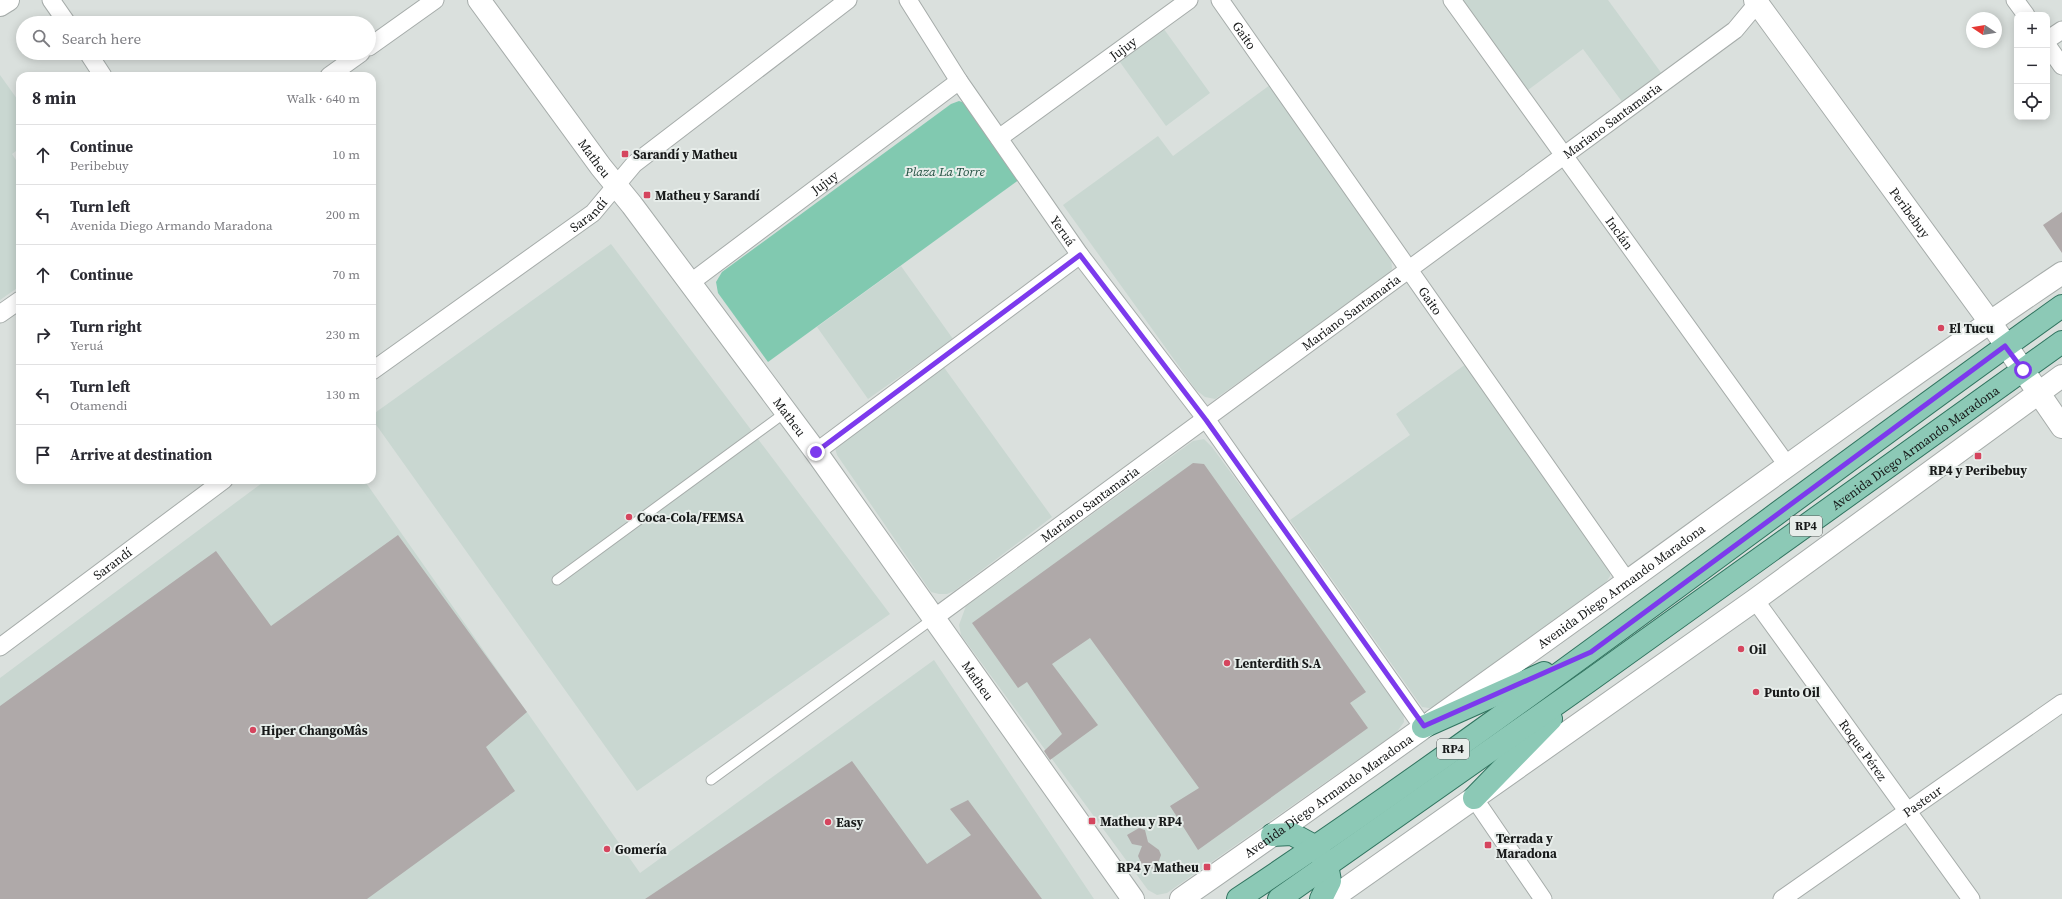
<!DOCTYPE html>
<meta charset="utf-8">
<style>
body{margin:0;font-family:"Source Serif 4",serif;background:#f2f2f3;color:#2b2b33}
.controls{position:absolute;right:12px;top:12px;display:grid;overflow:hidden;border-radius:8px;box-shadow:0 2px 10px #0003}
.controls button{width:36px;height:36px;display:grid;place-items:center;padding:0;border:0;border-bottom:1px solid #e1e1e2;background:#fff;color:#2b2b33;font:20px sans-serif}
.compass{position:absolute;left:1966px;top:12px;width:36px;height:36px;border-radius:50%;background:#fff;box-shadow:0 2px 10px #0003;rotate:282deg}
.stop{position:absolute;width:12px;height:12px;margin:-9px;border:3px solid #7c3aed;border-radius:50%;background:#fff}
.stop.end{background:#7c3aed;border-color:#fff;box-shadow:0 1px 4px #0008}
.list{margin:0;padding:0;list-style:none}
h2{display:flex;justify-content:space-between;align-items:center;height:52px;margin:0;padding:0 16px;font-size:17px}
h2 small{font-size:13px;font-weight:400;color:#7c7c81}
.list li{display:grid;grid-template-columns:26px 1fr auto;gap:12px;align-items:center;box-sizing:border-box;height:60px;padding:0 16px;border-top:1px solid #e1e1e2}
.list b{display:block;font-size:15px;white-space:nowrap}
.list p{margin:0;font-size:13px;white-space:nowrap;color:#7c7c81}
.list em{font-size:13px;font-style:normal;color:#7c7c81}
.icon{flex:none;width:22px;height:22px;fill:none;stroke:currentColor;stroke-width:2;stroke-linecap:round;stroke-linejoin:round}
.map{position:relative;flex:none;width:2062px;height:899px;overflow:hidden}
.search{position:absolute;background:#fff;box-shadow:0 2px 10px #0003;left:16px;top:16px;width:360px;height:44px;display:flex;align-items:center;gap:10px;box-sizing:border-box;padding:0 14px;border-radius:22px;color:#7c7c81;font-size:15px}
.panel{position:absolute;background:#fff;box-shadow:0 2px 10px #0003;left:16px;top:72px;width:360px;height:412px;border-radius:12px}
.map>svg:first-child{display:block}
</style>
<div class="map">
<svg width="2062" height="899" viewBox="0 0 2062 899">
<rect width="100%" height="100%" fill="#dae0dd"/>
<path fill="#c9d7d1" d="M1462 0H1608L1662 74 1623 103 1583 49 1528 90Z
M1161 25 1210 93 1166 126 1117 58Z
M0 75 20 103V148L12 154 20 166V286L0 300Z
M1270 85 1391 255 1392 269 1387 277 1215 399 1205 397 1196 390 1063 205 1158 136 1173 156Z
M611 244 890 614 637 791 372 419V415Z
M901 266 953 339 868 399 817 327Z
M1466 364 1610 567V576L1605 584 1435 707 1429 708 1422 707 1290 520 1410 435 1396 414Z
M943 366 1052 517 954 591 947 594H939L931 592 837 455 835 448 838 443Z
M1204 439 1212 447 1403 707 1404 722 1396 733 1167 893 1157 895 1148 890 961 635 959 625 966 606 1193 441Z
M266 480H364L640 873 934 660 1094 899H0V678Z"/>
<path fill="#81c9b0" d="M959 101 965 103 1020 179 768 362 718 293 716 282 722 272 951 104Z"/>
<path fill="#afa9a9" d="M2062 212V253L2043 225Z
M1193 463 1204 464 1366 692 1350 703 1368 728 1198 850 1170 806 1199 788 1090 638 1052 664 1098 725 1050 760 1044 751 1062 734 1027 682 1018 688 972 623Z
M398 535 527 712 486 747 515 791 367 899H0V706L216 551 271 626Z
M852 761 927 864 971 835 950 809 968 800 1042 899H645Z
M1139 828 1145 830 1148 842 1159 850 1161 855 1156 869 1143 867 1138 856 1142 846 1132 844 1127 835Z"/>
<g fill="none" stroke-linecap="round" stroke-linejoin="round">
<defs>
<path id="service" d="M557 580 786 412
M711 780 934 618"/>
<g id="minor">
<path d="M51 0 67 23"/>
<path id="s1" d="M908 0 959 81 1080 255 1206 419 1423 727"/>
<path id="s2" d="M1220 0 1627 581"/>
<path id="s3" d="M1452 0 1787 465"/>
<path d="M2015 0 2026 15"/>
<path d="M2047 40 2062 30"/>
<path d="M2047 45 2062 66"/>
<path d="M369 47 435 0"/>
<path d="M88 53 103 76"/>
<path d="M329 76 361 53"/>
<path id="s4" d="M999 138 1189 0"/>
<path id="s5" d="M690 283 959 81"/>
<path d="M0 314 20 300"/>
<path id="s6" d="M372 371 593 213 634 164 848 0"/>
<path d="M816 452 1080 255"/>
<path id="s7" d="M1755 600 1971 899"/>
<path id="s8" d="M934 618 1735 30 1760 0"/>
<path id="s9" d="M0 647 224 480"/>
<path d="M1474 798 1543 899"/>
<path id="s10" d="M1782 899 2062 703"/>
</g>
<g id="tertiary">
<path id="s11" d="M479 0 601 167 632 205 816 452 1133 899"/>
<path id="s12" d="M1755 0 1990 322 2062 427"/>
<path d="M0 5 8 0"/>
<path id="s13" d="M1181 899C1331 795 1479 688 1628 581 1772 477 1915 372 2062 273"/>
<path d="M1331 899 1755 600 2062 376"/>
</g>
<g id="primary">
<path d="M1423 727 1544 673"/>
<path d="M1474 798 1551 719"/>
<path d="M1272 835 1292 834 1316 847 1327 865 1330 881 1321 899"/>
<path d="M1238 899C1520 711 1786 502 2062 306"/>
<path id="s14" d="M1279 899 1589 681 2062 342"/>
</g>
</defs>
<use href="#service" stroke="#a6acaa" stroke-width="11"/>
<use href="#minor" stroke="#a6acaa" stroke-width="19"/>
<use href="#tertiary" stroke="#a6acaa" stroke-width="24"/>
<use href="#primary" stroke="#317460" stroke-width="24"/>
<use href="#service" stroke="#fff" stroke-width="9"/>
<use href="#minor" stroke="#fff" stroke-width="17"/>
<use href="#tertiary" stroke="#fff" stroke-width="22"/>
<use href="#primary" stroke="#8cc9b6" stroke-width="22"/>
</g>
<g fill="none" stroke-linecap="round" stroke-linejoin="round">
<path stroke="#7c3aed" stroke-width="5" d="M816 452 1080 255 1206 420 1424 726 1591 652 2005 346 2023 370"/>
</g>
<g fill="#d5455e" stroke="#e7edea" stroke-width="1.5">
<rect x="621" y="150" width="8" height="8" rx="2"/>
<rect x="643" y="191" width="8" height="8" rx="2"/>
<circle cx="1941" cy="328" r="4"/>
<rect x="1974" y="452" width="8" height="8" rx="2"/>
<circle cx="629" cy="517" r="4"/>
<circle cx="1741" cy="649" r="4"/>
<circle cx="1227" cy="663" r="4"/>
<circle cx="1756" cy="692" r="4"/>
<circle cx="253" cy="730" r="4"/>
<rect x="1088" y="817" width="8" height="8" rx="2"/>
<circle cx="828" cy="822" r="4"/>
<rect x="1484" y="841" width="8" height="8" rx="2"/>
<circle cx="607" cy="849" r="4"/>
<rect x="1203" y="863" width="8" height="8" rx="2"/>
</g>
<g text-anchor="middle" stroke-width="4" stroke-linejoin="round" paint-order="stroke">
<g fill="#e7edea" stroke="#555958" stroke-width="1">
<rect x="1790" y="516" width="32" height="20" rx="3"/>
<rect x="1437" y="739" width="32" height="20" rx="3"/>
</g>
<g font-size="12" font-weight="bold" fill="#171919">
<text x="1806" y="530">RP4</text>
<text x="1453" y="753">RP4</text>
</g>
<g font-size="13" fill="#171919" stroke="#e7edea">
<text dy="5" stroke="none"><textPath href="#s2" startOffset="43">Gaito</textPath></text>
<text dy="5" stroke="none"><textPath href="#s4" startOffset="153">Jujuy</textPath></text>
<text dy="5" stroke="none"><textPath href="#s8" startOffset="841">Mariano Santamaria</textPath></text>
<text dy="5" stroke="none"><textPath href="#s11" startOffset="196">Matheu</textPath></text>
<text dy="5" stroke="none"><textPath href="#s5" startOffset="168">Jujuy</textPath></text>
<text dy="5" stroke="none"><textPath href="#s12" startOffset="263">Peribebuy</textPath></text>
<text dy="5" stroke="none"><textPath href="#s6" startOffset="267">Sarandí</textPath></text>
<text dy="5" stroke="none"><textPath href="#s1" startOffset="278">Yeruá</textPath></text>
<text dy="5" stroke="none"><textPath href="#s3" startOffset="287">Inclán</textPath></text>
<text dy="5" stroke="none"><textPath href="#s2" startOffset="367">Gaito</textPath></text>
<text dy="5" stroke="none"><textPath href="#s8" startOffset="517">Mariano Santamaria</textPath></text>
<text dy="5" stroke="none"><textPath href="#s11" startOffset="520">Matheu</textPath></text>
<text dy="5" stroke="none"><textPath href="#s14" startOffset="780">Avenida Diego Armando Maradona</textPath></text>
<text dy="5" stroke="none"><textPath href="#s8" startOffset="193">Mariano Santamaria</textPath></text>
<text dy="5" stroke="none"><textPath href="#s9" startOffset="140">Sarandí</textPath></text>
<text dy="5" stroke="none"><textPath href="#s13" startOffset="540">Avenida Diego Armando Maradona</textPath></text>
<text dy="5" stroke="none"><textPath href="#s11" startOffset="844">Matheu</textPath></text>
<text dy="5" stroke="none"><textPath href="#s7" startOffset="185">Roque Pérez</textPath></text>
<text dy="5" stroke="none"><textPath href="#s13" startOffset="180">Avenida Diego Armando Maradona</textPath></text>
<text dy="5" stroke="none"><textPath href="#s10" startOffset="171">Pasteur</textPath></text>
</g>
<g font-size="13" font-weight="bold" fill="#171919" stroke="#e7edea" text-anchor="start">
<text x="633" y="159">Sarandí y Matheu</text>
<text x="655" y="200">Matheu y Sarandí</text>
<text x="1949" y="333">El Tucu</text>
<text x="1978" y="475" text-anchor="middle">RP4 y Peribebuy</text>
<text x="637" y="522">Coca-Cola/FEMSA</text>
<text x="1749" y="654">Oil</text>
<text x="1235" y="668">Lenterdith S.A</text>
<text x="1764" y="697">Punto Oil</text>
<text x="261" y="735">Hiper ChangoMâs</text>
<text x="1100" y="826">Matheu y RP4</text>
<text x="836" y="827">Easy</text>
<text x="1496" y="843">Terrada y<tspan x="1496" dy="15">Maradona</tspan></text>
<text x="615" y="854">Gomería</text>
<text x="1199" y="872" text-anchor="end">RP4 y Matheu</text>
</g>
<g font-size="13" font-style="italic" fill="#215041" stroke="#e7edea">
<text x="945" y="176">Plaza La Torre</text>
</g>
</g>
</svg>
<div class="controls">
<button>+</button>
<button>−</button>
<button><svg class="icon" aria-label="locate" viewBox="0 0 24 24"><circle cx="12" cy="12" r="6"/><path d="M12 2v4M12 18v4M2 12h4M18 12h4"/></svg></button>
</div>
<svg class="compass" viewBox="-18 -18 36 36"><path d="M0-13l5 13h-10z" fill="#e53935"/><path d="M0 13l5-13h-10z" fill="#7c7c81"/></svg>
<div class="stop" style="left:2023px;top:370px"></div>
<div class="stop end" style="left:816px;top:452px"></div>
<div class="search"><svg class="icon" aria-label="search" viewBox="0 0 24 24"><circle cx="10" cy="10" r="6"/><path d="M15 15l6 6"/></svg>Search here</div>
<section class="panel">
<h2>8 min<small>Walk · 640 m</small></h2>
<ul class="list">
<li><svg class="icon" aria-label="ahead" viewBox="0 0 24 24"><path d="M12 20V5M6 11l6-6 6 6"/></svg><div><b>Continue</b><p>Peribebuy</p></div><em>10 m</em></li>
<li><svg class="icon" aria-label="left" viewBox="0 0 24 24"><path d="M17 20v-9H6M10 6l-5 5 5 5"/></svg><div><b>Turn left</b><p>Avenida Diego Armando Maradona</p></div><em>200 m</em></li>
<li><svg class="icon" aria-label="ahead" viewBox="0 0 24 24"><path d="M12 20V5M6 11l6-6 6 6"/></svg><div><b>Continue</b></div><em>70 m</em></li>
<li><svg class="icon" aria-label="right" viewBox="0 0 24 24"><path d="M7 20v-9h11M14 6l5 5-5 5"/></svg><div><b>Turn right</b><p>Yeruá</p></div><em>230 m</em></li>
<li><svg class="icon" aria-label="left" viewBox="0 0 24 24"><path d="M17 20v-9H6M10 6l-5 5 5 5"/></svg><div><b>Turn left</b><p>Otamendi</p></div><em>130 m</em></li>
<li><svg class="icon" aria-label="arrive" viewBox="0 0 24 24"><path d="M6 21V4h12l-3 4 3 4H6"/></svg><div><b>Arrive at destination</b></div></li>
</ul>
</section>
</div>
